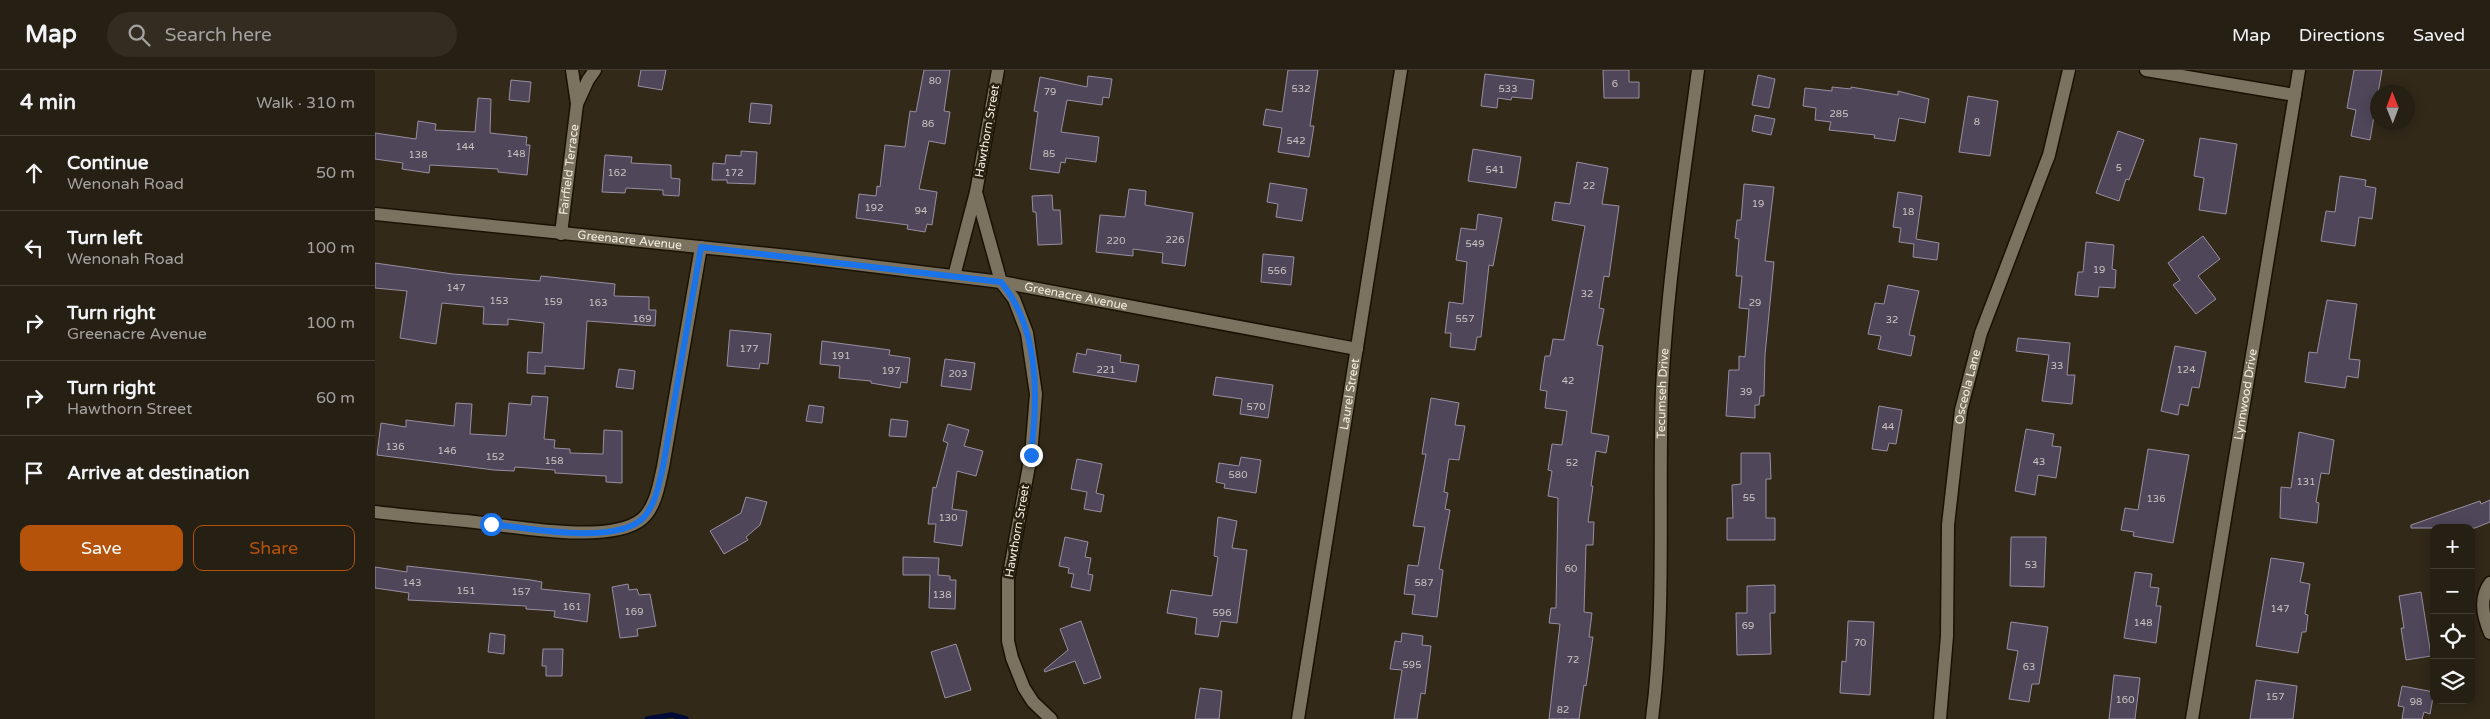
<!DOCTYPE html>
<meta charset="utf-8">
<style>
body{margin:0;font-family:"Varela Round",sans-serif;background:#322c21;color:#f1f3f6}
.controls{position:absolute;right:15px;bottom:15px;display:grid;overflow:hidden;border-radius:10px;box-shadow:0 2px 12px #0003}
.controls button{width:45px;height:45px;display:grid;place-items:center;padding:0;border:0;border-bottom:1px solid #423d33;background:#261f13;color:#f1f3f6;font:25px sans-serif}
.compass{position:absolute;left:1995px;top:15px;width:45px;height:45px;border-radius:50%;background:#261f13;box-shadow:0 2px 12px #0003;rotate:359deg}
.stop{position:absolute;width:15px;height:15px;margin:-11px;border:4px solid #1a73e8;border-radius:50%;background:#fff}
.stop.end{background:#1a73e8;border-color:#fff;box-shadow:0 1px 5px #0008}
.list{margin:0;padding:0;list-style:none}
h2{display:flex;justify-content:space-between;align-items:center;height:65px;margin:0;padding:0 20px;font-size:21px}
h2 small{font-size:16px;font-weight:400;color:#a4a2a0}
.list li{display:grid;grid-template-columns:32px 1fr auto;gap:15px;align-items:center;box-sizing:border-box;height:75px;padding:0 20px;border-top:1px solid #423d33}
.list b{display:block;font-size:19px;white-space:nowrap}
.list p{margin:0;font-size:16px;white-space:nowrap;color:#a4a2a0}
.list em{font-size:16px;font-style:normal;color:#a4a2a0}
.actions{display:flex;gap:10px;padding:15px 20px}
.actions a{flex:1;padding:11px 0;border:1px solid #b45309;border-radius:10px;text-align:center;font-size:18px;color:#b45309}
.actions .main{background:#b45309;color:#fff}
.icon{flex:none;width:28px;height:28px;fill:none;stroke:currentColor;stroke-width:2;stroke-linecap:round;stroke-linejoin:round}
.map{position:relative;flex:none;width:2115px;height:649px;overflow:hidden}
header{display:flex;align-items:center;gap:30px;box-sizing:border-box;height:70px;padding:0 25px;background:#261f13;border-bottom:1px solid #423d33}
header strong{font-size:24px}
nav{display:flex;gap:28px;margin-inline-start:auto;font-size:18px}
.search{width:350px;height:45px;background:#322c21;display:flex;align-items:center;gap:12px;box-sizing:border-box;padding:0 18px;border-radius:28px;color:#a4a2a0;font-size:19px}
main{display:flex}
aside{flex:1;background:#261f13}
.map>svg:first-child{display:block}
</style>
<header>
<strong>Map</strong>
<div class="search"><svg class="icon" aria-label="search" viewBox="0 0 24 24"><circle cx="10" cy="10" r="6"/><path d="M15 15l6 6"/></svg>Search here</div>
<nav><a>Map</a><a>Directions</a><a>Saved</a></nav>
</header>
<main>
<aside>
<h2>4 min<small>Walk · 310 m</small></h2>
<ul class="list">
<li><svg class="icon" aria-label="ahead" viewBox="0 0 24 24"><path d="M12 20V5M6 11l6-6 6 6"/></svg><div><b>Continue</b><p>Wenonah Road</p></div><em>50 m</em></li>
<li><svg class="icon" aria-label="left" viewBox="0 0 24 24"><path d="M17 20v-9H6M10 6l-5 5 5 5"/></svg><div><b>Turn left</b><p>Wenonah Road</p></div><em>100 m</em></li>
<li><svg class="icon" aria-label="right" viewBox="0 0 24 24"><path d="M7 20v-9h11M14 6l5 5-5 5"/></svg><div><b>Turn right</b><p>Greenacre Avenue</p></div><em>100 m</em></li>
<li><svg class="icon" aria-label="right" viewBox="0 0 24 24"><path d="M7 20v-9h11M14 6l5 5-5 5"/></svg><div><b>Turn right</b><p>Hawthorn Street</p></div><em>60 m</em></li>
<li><svg class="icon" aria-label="arrive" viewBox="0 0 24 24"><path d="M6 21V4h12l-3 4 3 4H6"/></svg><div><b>Arrive at destination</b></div></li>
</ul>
<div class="actions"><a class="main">Save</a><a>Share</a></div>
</aside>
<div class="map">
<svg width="2115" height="649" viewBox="0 0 2115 649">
<rect width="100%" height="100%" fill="#322919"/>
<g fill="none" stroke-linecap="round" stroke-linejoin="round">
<path stroke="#000a36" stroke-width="5.5" d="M272 649 297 645 311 649"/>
</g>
<path fill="#4f4759" stroke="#978fa2" d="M266 0H291L287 20 263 16Z
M549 0H575L569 41 575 42 570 74 554 71 544 119 562 122 557 155 552 154 550 162 532 159 533 155 481 148 484 124 501 126 502 116 505 117 510 75 530 77 535 41 541 42Z
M913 0H943L935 56H939L934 87 903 82 907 58 888 55 891 39 907 42Z
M1228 0H1254V12H1264V28H1229Z
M1979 0H2007L1995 70 1976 66 1981 40 1972 38Z
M1110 4 1159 10 1157 29 1137 27 1136 30 1123 28 1122 38 1106 36Z
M1383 5 1400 9 1394 38 1377 35Z
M713 6 737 9 734 28 728 27 727 35 692 30 686 62 724 67 721 92 691 88 690 93 686 92 684 103 655 99 663 42 659 41 665 7 712 17Z
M136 10 156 12 154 32 134 30Z
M1457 17 1476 19V17L1523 25V21L1554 29 1550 53 1524 48 1520 71 1499 68 1500 65 1454 60 1456 52 1440 50 1441 38 1428 36 1430 18 1457 21Z
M1593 26 1623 31 1615 86 1584 82Z
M103 28 116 29 115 63 152 67 151 75H155L152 105 123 102V99L55 95 54 103 27 99 28 93 0 89V63L41 69 43 51 61 54 60 60 100 62Z
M376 33 397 35 395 54 374 52Z
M1380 45 1400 49 1396 65 1377 61Z
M1743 61 1769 70 1754 110 1751 109 1744 131 1721 123Z
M1825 68 1862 74 1851 144 1824 140 1829 108 1819 106Z
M1098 79 1146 87 1141 118 1093 111Z
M366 81 382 82 380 114 352 113V110H337L338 93 350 94 351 85 366 86Z
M230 85 257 87 256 93 296 95V108L305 109 304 126 288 125V120L251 118 250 123 227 122Z
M1202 92 1233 98 1227 134 1244 136 1234 207 1229 206 1224 238 1229 239 1222 275 1228 276 1216 363 1234 366 1231 383 1221 381 1216 416H1218L1213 452H1219L1218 475H1211L1209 542 1217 543 1214 567H1218L1211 616 1209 615 1204 649H1174L1185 554 1174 553 1176 538H1181L1183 428 1173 426 1177 401 1173 400 1177 374 1187 375 1192 341 1170 338 1172 321 1165 320 1170 286H1175L1178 269 1189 270 1210 156 1177 150 1180 132 1195 134Z
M1965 106 1991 110 1990 116 2001 118 1997 149 1984 147 1980 176 1946 171 1951 141 1960 142Z
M895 113 932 119 927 151 901 147 903 134 892 132Z
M1369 114 1399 117 1390 191 1399 192 1390 285 1389 326H1385L1384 335H1380V348L1351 346 1354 300H1364V286L1370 287 1374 239 1364 238 1367 206H1361L1364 169 1360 168 1362 150H1366Z
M754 119 771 121 770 135 818 143 810 196 787 193 788 183 758 179V186L721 182 725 145 750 147Z
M1523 122 1547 126 1541 169 1564 173 1562 190 1538 187 1539 174 1524 172 1526 158 1518 157Z
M677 125 678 140H685L687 174 663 175 661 142H658L657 126Z
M1103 144 1127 148 1118 196 1114 195 1106 267H1102L1100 280 1075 277 1076 263H1070L1074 232 1088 234 1092 192 1081 190 1086 158 1101 160Z
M1828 166 1845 189 1823 206 1841 229 1821 244 1798 215 1805 210 1793 193Z
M1711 172 1739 175 1737 199 1741 200 1740 218 1724 217 1723 227 1700 225 1703 202H1708Z
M888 184 919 187 916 215 886 212Z
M0 193 78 204 165 211 166 206 240 214 239 226 274 227V240H281L280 256 212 251 209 299 170 296V304L152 303 153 282 167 283 169 253 133 249V255L108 254 109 237 67 233 61 274 25 268 32 221 0 218Z
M1513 215 1544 221 1534 265 1540 266 1536 286 1503 279 1506 266 1493 264 1500 233 1509 234Z
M1952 230 1982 234 1974 289 1985 290 1983 308 1972 306 1970 318 1930 312 1934 282 1942 283Z
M355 260 396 264 393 294 385 293 384 299 352 296Z
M1643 268 1695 273 1692 305H1700L1697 334 1667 331 1674 285 1641 281Z
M447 271 515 280 514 285 535 288 532 313 526 312 525 318 496 313V311L464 308 465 296 445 294Z
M1800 276 1831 282 1824 318 1817 317 1813 336 1805 334 1803 345 1786 341Z
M712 279 746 285 745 292 764 295 761 312 698 302 702 283 711 285Z
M570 289 600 293 596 320 566 316Z
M244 299 260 301 258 319 241 317Z
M841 307 898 315 893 348 865 344 867 329 838 325Z
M157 326 173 327 169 369 180 370 179 378 195 379V383L228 384 229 360 247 361V413L231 412V406L180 403V400L140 397 139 401 119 400 2 385 6 353 31 357V350L79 356 81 333 97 334 95 364 131 366 134 333 156 335Z
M1056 328 1084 333 1080 355 1090 356 1084 390 1074 389 1069 422 1073 423 1070 439 1075 440 1064 499 1068 500 1062 547 1037 544 1040 525 1029 524 1033 495 1043 496 1050 457 1038 456 1051 384H1047Z
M434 335 449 337 447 353 431 351Z
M1504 336 1527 340 1521 374 1514 373 1512 381 1497 379Z
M516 349 533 351 531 367 514 366Z
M573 354 594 360 589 376 608 381 601 406 582 401 577 439 592 441 587 476 559 472 561 454H553L558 417 561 418 573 373 568 371Z
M1651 359 1679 364 1677 376 1686 377 1681 408 1663 405 1660 425 1640 421Z
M1924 362 1959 370 1954 404 1946 403 1941 432 1944 433 1942 453 1905 448 1906 417 1916 418Z
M1773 379 1814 385 1798 473 1758 466 1759 462 1746 460 1750 438 1763 440Z
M1366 383H1395L1396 409H1391V448H1400V470H1352V448H1358L1357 415 1366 414Z
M866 387 886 390 881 423 849 418 850 414 841 412 844 393 864 396Z
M702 389 727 394 721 423 729 425 726 442 709 439 712 422 696 419Z
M371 427 392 432 385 455 371 467 373 470 349 484 335 461 366 443Z
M2115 430V452L2100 458H2036V455L2105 431 2106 434Z
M843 447 862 451 857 478 872 480 862 553 846 551 843 567 820 564 822 548 792 543 796 520 837 526 843 487 839 486Z
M690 467 713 472 710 487 716 488 713 504 718 505 715 521 696 517 699 504 693 503 694 498 684 496Z
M1636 467H1671L1669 517 1635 516Z
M528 487 564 488 563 505 575 506V510H581L580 539 554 538 555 505H528Z
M1896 488 1929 493 1925 512 1935 514 1930 544 1933 545 1931 562H1927L1923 583 1881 576Z
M32 496 156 510 167 512 166 519 215 524 212 552 179 547 180 541 151 539V536L33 530 34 523 0 518V497L32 502Z
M1760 502 1777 504 1775 517 1784 518 1781 536H1786L1781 573 1749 568Z
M253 514 254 520 262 519 264 525 275 524 281 556 262 559 263 566 245 568 237 517Z
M1400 515V543H1395L1396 584 1362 585 1361 543H1372V516Z
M2046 522 2056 586 2031 590 2026 558H2029L2024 526Z
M706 551 726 608 709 614 700 591 670 602 669 600 693 580 685 559Z
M1473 551 1499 552 1495 625 1465 623 1467 591 1471 592Z
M1636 552 1673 557 1664 614H1657L1654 632 1634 629 1643 581 1632 579Z
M115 563 130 565 129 584 113 582Z
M1027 563 1048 566 1047 575 1056 576 1050 624 1046 623 1042 649H1019L1027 600 1015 599 1020 571 1026 572Z
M581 574 596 620 570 628 556 582Z
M168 579H188L187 606H171V596H167Z
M1739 605 1765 608 1760 649H1734Z
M1881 610 1922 616 1918 649H1875Z
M2027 616 2059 622 2055 644 2049 642 2047 649H2027L2029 637 2023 636Z
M825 618 847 621 844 649H820Z"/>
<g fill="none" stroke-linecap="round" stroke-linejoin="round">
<defs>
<g id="minor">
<path d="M623 0 601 122 626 212 639 229 652 263 661 324 656 385 633 509V571L637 588 649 618 658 632 676 649"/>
<path d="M1771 0 1920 25"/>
<path d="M202 34 213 10 220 0"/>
<path id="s1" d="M0 144 423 187 626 212 982 279"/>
<path id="s2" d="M186 164 202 34 197 0"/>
<path d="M579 206 601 122"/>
<path d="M0 442C30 446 61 448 91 451 132 455 235 476 267 449 281 437 284 414 288 397L326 177"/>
<path d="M2115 513C2104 528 2108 547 2115 563"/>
<path id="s3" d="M1277 649C1291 540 1283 429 1287 320 1292 213 1309 106 1323 0"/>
<path id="s4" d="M1565 649 1572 566 1573 455 1586 340 1606 263 1674 85 1694 0"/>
<path id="s5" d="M1817 649 1924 0"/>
</g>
<g id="tertiary">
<path id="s6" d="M923 649 1026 0"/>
</g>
</defs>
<use href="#minor" stroke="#191203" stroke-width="15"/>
<use href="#tertiary" stroke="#191203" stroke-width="15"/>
<use href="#minor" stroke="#7c7260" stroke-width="12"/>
<use href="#tertiary" stroke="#7c7260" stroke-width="12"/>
</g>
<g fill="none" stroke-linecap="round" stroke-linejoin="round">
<path stroke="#1a73e8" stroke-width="6" d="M116 454C151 458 243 476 269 447 281 433 284 414 288 397L326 177 626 212C665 260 663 327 656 385"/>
</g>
<g text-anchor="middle" stroke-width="5" stroke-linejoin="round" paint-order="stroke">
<g font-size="10" fill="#c9c4c0">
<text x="560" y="14">80</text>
<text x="1240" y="17">6</text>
<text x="926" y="22">532</text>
<text x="1133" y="22">533</text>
<text x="675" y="25">79</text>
<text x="1464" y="47">285</text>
<text x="1602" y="55">8</text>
<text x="553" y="57">86</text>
<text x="921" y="74">542</text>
<text x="90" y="80">144</text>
<text x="141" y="87">148</text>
<text x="674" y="87">85</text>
<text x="43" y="88">138</text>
<text x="1744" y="101">5</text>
<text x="1120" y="103">541</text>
<text x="242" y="106">162</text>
<text x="359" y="106">172</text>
<text x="1214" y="119">22</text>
<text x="1383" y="137">19</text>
<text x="499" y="141">192</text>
<text x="546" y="144">94</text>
<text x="1533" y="145">18</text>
<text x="800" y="173">226</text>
<text x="741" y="174">220</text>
<text x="1100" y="177">549</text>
<text x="1724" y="203">19</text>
<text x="902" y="204">556</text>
<text x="81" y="221">147</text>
<text x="1212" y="227">32</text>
<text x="124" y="234">153</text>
<text x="178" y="235">159</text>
<text x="223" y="236">163</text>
<text x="1380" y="236">29</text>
<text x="267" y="252">169</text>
<text x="1090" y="252">557</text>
<text x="1517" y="253">32</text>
<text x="374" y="282">177</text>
<text x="466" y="289">191</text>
<text x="1682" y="299">33</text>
<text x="731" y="303">221</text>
<text x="1811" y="303">124</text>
<text x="516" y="304">197</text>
<text x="583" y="307">203</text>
<text x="1193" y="314">42</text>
<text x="1371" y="325">39</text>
<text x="881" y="340">570</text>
<text x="1513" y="360">44</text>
<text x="20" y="380">136</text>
<text x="72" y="384">146</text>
<text x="120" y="390">152</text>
<text x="179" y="394">158</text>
<text x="1664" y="395">43</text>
<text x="1197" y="396">52</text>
<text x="863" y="408">580</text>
<text x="1931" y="415">131</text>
<text x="1374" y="431">55</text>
<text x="1781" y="432">136</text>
<text x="573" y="451">130</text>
<text x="1656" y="498">53</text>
<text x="1196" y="502">60</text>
<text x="37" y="516">143</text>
<text x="1049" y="516">587</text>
<text x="91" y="524">151</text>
<text x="146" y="525">157</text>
<text x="567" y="528">138</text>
<text x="197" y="540">161</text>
<text x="1905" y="542">147</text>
<text x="259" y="545">169</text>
<text x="847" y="546">596</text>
<text x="1768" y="556">148</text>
<text x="1373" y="559">69</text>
<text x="1485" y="576">70</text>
<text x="1198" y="593">72</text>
<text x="1037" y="598">595</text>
<text x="1654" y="600">63</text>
<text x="1900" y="630">157</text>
<text x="1750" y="633">160</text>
<text x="2041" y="635">98</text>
<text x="1188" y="643">82</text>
</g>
<g font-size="12" fill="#f2ede2" stroke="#281f0f">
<text transform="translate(612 61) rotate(-80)" y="4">Hawthorn Street</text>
<text dy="4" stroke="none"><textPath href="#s2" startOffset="65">Fairfield Terrace</textPath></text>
<text dy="4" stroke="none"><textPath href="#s1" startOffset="256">Greenacre Avenue</textPath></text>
<text dy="4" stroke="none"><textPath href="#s1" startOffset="706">Greenacre Avenue</textPath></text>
<text dy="4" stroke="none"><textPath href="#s4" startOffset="334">Osceola Lane</textPath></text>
<text dy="4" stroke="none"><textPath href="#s3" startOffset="326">Tecumseh Drive</textPath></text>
<text dy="4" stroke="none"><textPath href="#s5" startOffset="329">Lynnwood Drive</textPath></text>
<text dy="4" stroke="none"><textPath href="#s6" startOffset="329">Laurel Street</textPath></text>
<text transform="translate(642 461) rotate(-80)" y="4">Hawthorn Street</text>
</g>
</g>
</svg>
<div class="controls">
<button>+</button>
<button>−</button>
<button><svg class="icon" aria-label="locate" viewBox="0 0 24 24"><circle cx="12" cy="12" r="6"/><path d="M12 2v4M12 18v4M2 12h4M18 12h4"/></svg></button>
<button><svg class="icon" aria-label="layers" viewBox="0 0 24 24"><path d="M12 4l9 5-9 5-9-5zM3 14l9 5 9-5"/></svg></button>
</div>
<svg class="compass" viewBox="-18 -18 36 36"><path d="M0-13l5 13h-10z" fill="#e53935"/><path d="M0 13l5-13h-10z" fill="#a4a2a0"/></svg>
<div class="stop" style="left:116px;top:454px"></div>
<div class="stop end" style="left:656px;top:385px"></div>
</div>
</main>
